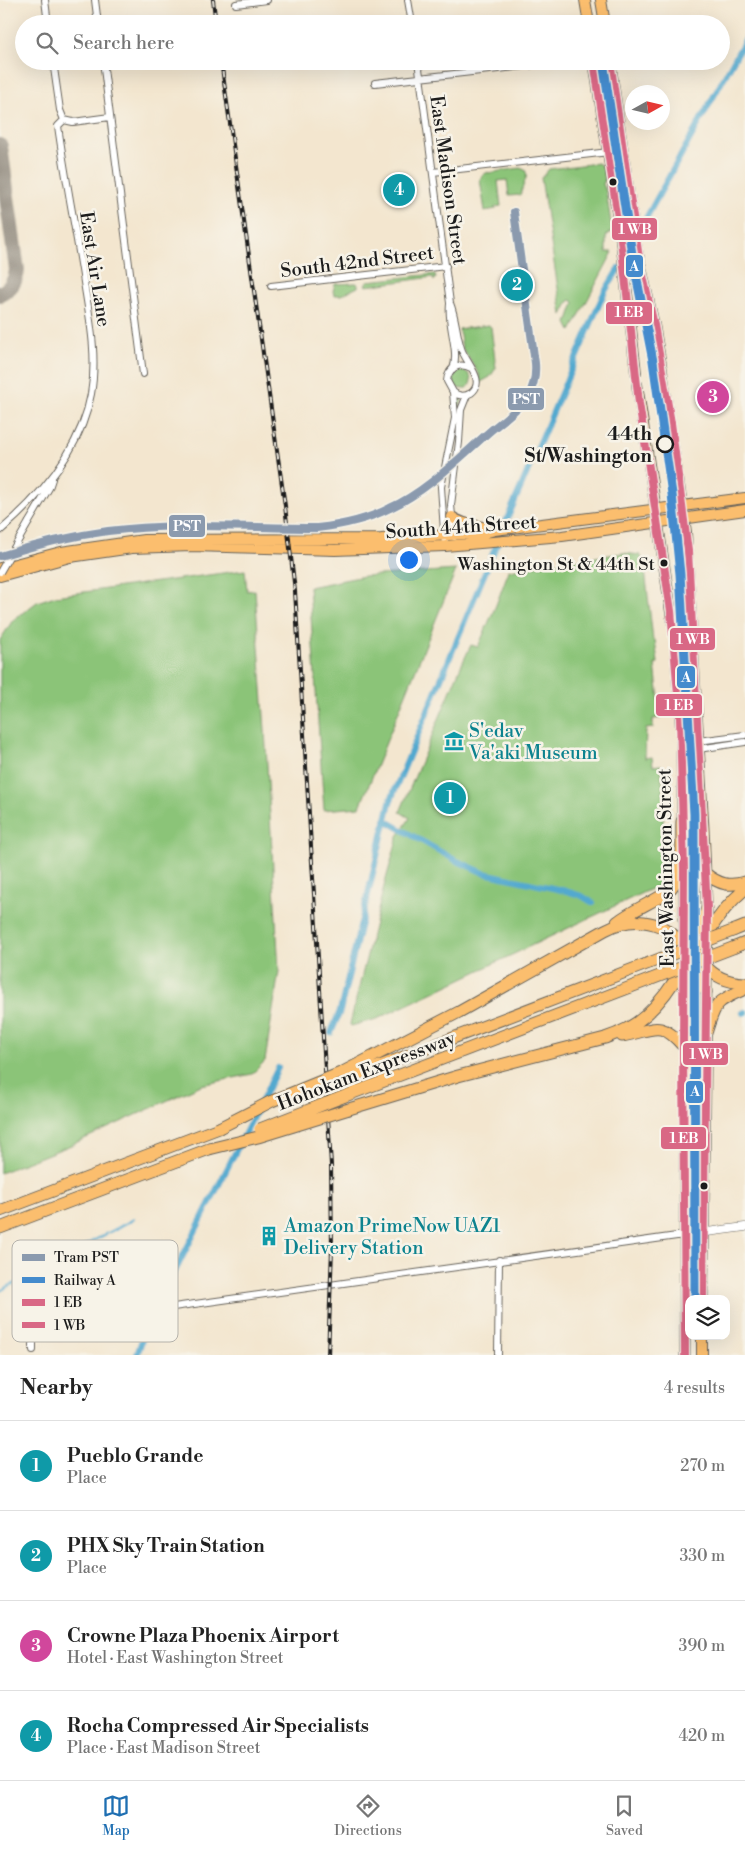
<!DOCTYPE html>
<meta charset="utf-8">
<style>
body{margin:0;font-family:"Libre Bodoni",serif;background:#f6f6f6;color:#222}
.controls{position:absolute;right:15px;bottom:15px;display:grid;overflow:hidden;border-radius:10px;box-shadow:0 5px 20px #0002}
.controls button{width:45px;height:45px;display:grid;place-items:center;padding:0;border:0;border-bottom:1px solid #e0e0e0;background:#fff;color:#222;font:25px sans-serif}
.compass{position:absolute;left:625px;top:85px;width:45px;height:45px;border-radius:50%;background:#fff;box-shadow:0 5px 20px #0002;rotate:82deg}
.you{position:absolute;left:408px;top:559px;width:18px;height:18px;margin:-12px;border:4px solid #fff;border-radius:50%;background:#1a73e8;box-shadow:0 0 0 8px #1a73e833}
.badge{display:grid;place-items:center;width:32px;height:32px;border-radius:50%;background:#1f6fb2;color:#fff;font-size:16px;font-weight:700}
.pin{position:absolute;translate:-50% -50%;border:2px solid #fff;box-shadow:0 1px 5px #0006}
.list{margin:0;padding:0;list-style:none}
h2{display:flex;justify-content:space-between;align-items:center;height:65px;margin:0;padding:0 20px;font-size:21px}
h2 small{font-size:16px;font-weight:400;color:#767676}
.list li{display:grid;grid-template-columns:32px 1fr auto;gap:15px;align-items:center;box-sizing:border-box;height:90px;padding:0 20px;border-top:1px solid #e0e0e0}
.list b{display:block;font-size:19px;white-space:nowrap}
.list p{margin:0;font-size:16px;white-space:nowrap;color:#767676}
.list em{font-size:16px;font-style:normal;color:#767676}
.icon{flex:none;width:28px;height:28px;fill:none;stroke:currentColor;stroke-width:2;stroke-linecap:round;stroke-linejoin:round}
.map{position:relative;flex:none;width:745px;height:1355px;overflow:hidden}
.search{position:absolute;background:#fff;box-shadow:0 5px 20px #0002;left:15px;right:15px;top:15px;height:55px;display:flex;align-items:center;gap:12px;box-sizing:border-box;padding:0 18px;border-radius:28px;color:#767676;font-size:19px}
.sheet{height:425px;background:#fff}
nav{display:flex;justify-content:space-around;align-items:center;box-sizing:border-box;height:70px;border-top:1px solid #e0e0e0;background:#fff;font-size:14px;color:#767676}
nav a{display:grid;justify-items:center;gap:2px}
nav .on{color:#1f6fb2}
.map>svg:first-child{display:block}
</style>
<div class="map">
<svg width="745" height="1355" viewBox="0 0 745 1355">
<rect width="100%" height="100%" fill="#f7f3e8"/>
<filter id="ink" filterUnits="userSpaceOnUse"><feTurbulence type="fractalNoise" baseFrequency=".02" numOctaves="2"/><feDisplacementMap in="SourceGraphic" scale="10" xChannelSelector="R" yChannelSelector="G"/><feConvolveMatrix kernelMatrix="1 2 1 2 8 2 1 2 1" color-interpolation-filters="sRGB"/></filter>
<filter id="wash" filterUnits="userSpaceOnUse"><feTurbulence type="fractalNoise" baseFrequency=".0096" numOctaves="4" result="noise"/><feDisplacementMap in="SourceGraphic" scale="20" xChannelSelector="R" yChannelSelector="G"/><feGaussianBlur stdDeviation="1.12" result="paint"/><feColorMatrix in="noise" values="0 0 0 0 0 0 0 0 0 0 0 0 0 0 0 0 0 1.4 0 .05"/><feComposite in="paint" operator="in"/></filter>
<g filter="url(#wash)">
<rect width="100%" height="100%" fill="#f3e6cf"/>
<path fill="#8bc478" stroke="#54704a" d="M598 163 603 167 605 180 603 184 606 191 611 223 613 231 606 236V252H613L571 331 567 323 574 303 572 300 569 301 562 315 541 178 549 169Z
M520 168 525 170 527 175 520 195 509 196 507 180 498 181 501 206 495 207 496 209 485 211 480 180 483 175 488 172V173Z
M435 274 436 278 434 281 433 277 366 286 365 285 368 281Z
M356 283 358 284V287L341 295H334L333 291 335 284Z
M489 325 491 327 496 368 490 377 479 383V374L462 348 459 329Z
M453 380a9 9 0 1 1 18 0a9 9 0 1 1-18 0Z
M456 397 462 399 459 410 450 480V458L458 417Z
M623 553 640 555 644 561 653 640H655L658 663 655 664 661 718 653 719V728L646 729 645 756V758L652 757 653 766 661 765 663 791 667 812 663 813 664 852 659 885 377 1019 351 1026 350 1024 383 890 398 836 410 818 400 812 461 666 471 645 478 647 496 605 509 570Z
M245 570 247 591 255 590 265 730 279 971 265 1061 252 1074 201 1085 71 1145 0 1173V640L13 620 37 602 55 596Z
M456 570 360 807 324 810 309 587 364 576Z"/>
<g fill="none" stroke-linecap="round" stroke-linejoin="round">
<path stroke="#53a9cf" stroke-width="2" d="M0 1291 134 1219"/>
<path stroke="#53a9cf" stroke-width="6" d="M640 229 745 40
M385 820 455 860 484 873 566 891 582 896 593 903
M743 1013 745 1012
M331 1033 340 1011 390 802 508 517 604 293 619 268
M159 1303 278 1068
M137 1355 143 1337 155 1314"/>
<path stroke="#888176" stroke-width="16" d="M0 146 17 270C16 281 10 289 0 294"/>
</g>
</g>
<g filter="url(#ink)">
<g fill="none" stroke-linecap="round" stroke-linejoin="round">
<defs>
<path id="minor" d="M45 0 48 24
M95 0 98 24
M408 0 412 24
M236 4 267 0
M53 61 60 110 64 120
M103 61 143 374
M418 61 450 303C456 318 456 333 461 348 465 362 487 381 471 393 465 397 458 396 453 392L447 381C448 368 459 362 471 368
M375 83 569 61
M64 120 73 122 110 117
M433 172 609 152
M271 286 446 266
M450 304C447 325 460 351 453 369
M29 522 49 488 52 479
M0 531C41 496 81 449 91 394 98 355 89 315 83 276 75 226 65 176 58 126L64 120
M454 537 451 505 459 442 461 410 467 395
M445 546 441 487 455 418 453 392
M698 741 745 735
M698 749 745 742
M33 1350V1339L38 1329 67 1322 684 1235
M498 1355 499 1260"/>
<path id="tertiary" d="M684 1235 745 1227"/>
<path id="primary" d="M585 0 589 24
M601 0 605 24
M594 61 620 231 636 373
M610 61 637 250 654 325 661 365 686 532 704 837 707 915
M637 384 674 632 681 729 683 829
M452 517C463 526 481 525 495 530
M0 568 61 552 144 540 381 539 484 533 495 530 745 498
M0 576 70 557 132 548 192 546 335 550 445 546 562 536 745 510
M684 952V861
M684 981 685 1355
M703 1299 707 935
M702 1336V1355"/>
<path id="motorway" d="M706 874C719 884 729 887 745 882
M684 919C695 952 704 982 745 983
M617 922C632 910 652 903 667 892 686 877 681 842 682 821
M735 930 745 926
M735 947 745 943
M684 988C695 952 715 914 745 889
M706 1033C716 1001 716 1002 745 989
M622 1036C653 1031 659 1018 683 1046
M343 1072 459 1012 605 930C629 917 660 918 679 941 691 955 698 975 706 992
M346 1079 649 963
M345 1096 649 980
M349 1109 458 1076 605 1038C620 1033 634 1026 646 1015 674 990 698 944 707 908
M0 1211 219 1128
M0 1228 209 1149"/>
</defs>
<use href="#minor" stroke="#67635b" stroke-width="8"/>
<use href="#tertiary" stroke="#67635b" stroke-width="9"/>
<use href="#primary" stroke="#67635b" stroke-width="12"/>
<use href="#motorway" stroke="#67635b" stroke-width="13"/>
<use href="#minor" stroke="#fff" stroke-width="6"/>
<use href="#tertiary" stroke="#fff" stroke-width="8"/>
<use href="#primary" stroke="#fbbe6e" stroke-width="10"/>
<use href="#motorway" stroke="#fbbe6e" stroke-width="11"/>
<defs>
<path id="rail" d="M213 0 216 24
M221 61 285 506 295 591 331 1165 332 1249 328 1355"/>
</defs>
<use href="#rail" stroke="#1c1c1c" stroke-width="4"/>
<use href="#rail" stroke="#f7f3e8" stroke-width="2" stroke-dasharray="5.5" stroke-linecap="butt"/>
<defs>
<path id="minor-bridge" d="M0 572 29 522"/>
<path id="motorway-bridge" d="M649 963 735 930
M649 980 735 947
M219 1128 272 1101 343 1072
M260 1129 345 1096
M209 1149 258 1137 349 1109"/>
</defs>
<use href="#minor-bridge" stroke="#67635b" stroke-width="8" stroke-linecap="butt"/>
<use href="#motorway-bridge" stroke="#67635b" stroke-width="13" stroke-linecap="butt"/>
<use href="#minor-bridge" stroke="#fff" stroke-width="6"/>
<use href="#motorway-bridge" stroke="#fbbe6e" stroke-width="11"/>
<defs>
<path id="bus-1" d="M594 61 620 231 639 403 671 611 680 718 684 870 683 1046 685 1355"/>
<path id="bus-2" d="M610 61 639 258 654 325 671 423 688 551 707 908 703 1299"/>
</defs>
<use href="#bus-1" stroke="#f7f3e8" stroke-width="11"/>
<use href="#bus-2" stroke="#f7f3e8" stroke-width="11"/>
<use href="#bus-1" stroke="#d96885" stroke-width="8"/>
<use href="#bus-2" stroke="#d96885" stroke-width="8"/>
<defs>
<path id="rail-1" d="M603 61 632 254 653 361 672 494 680 574 694 814 695 1299"/>
</defs>
<use href="#rail-1" stroke="#f7f3e8" stroke-width="12"/>
<use href="#rail-1" stroke="#448bcd" stroke-width="9"/>
<defs>
<path id="tram-1" d="M0 556C35 545 71 536 108 531 177 522 248 528 317 528 343 525 367 520 390 508 427 491 458 459 489 432 502 421 518 410 528 396 534 386 536 375 535 363L514 212"/>
</defs>
<use href="#tram-1" stroke="#f7f3e8" stroke-width="11"/>
<use href="#tram-1" stroke="#8b9aae" stroke-width="8"/>
</g>
</g>
<defs>
<symbol id="museum-bare" viewBox="-9 -9 18 18"><path d="M0-6L6-3V-2H-6V-3ZM-5-1h2V3h-2ZM-1-1h2V3h-2ZM3-1h2V3H3ZM-6 4H6V6H-6Z" fill="#0f9aa8" stroke="#f7f3e8" stroke-width="2.5" paint-order="stroke"/></symbol>
<symbol id="building-bare" viewBox="-9 -9 18 18"><path d="M-4-6H4V6H1V3H-1V6H-4ZM-2.5-4.3h1.7v1.8h-1.7ZM.8-4.3h1.7v1.8H.8ZM-2.5-1h1.7V.8h-1.7ZM.8-1h1.7V.8H.8Z" fill="#0f9aa8" stroke="#f7f3e8" stroke-width="2.5" paint-order="stroke"/></symbol>
</defs>
<g fill-rule="evenodd">
<use href="#museum-bare" x="440" y="727" width="28" height="28"/>
<use href="#building-bare" x="255" y="1222" width="28" height="28"/>
</g>
<g fill="#1c1c1c" stroke="#f7f3e8" stroke-width="2">
<circle cx="613" cy="182" r="4.5"/>
<circle cx="664" cy="563" r="4.5"/>
<circle cx="704" cy="1186" r="4.5"/>
</g>
<circle fill="#f7f3e8" stroke="#1c1c1c" stroke-width="2.5" cx="665" cy="444" r="8"/>
<g text-anchor="middle" stroke-width="5" stroke-linejoin="round" paint-order="stroke">
<g font-size="18" fill="#1c1c1c" stroke="#f7f3e8" text-anchor="end">
<text x="655" y="570">Washington St &amp; 44th St</text>
</g>
<g font-size="19" fill="#1c1c1c" stroke="#f7f3e8">
<text transform="translate(449 180) rotate(82)" y="7">East Madison Street</text>
<text transform="translate(357 261) rotate(-7)" y="7">South 42nd Street</text>
<text transform="translate(96 269) rotate(81)" y="7">East Air Lane</text>
<text transform="translate(461 526) rotate(-4)" y="7">South 44th Street</text>
<text transform="translate(665 868) rotate(-91)" y="7">East Washington Street</text>
<text transform="translate(366 1070) rotate(-21)" y="7">Hohokam Expressway</text>
</g>
<g font-size="19" font-weight="bold" fill="#1c1c1c" stroke="#f7f3e8" text-anchor="end">
<text x="652" y="440">44th<tspan x="652" dy="22">St/Washington</tspan></text>
</g>
<g font-size="19" fill="#0d838f" stroke="#f7f3e8" text-anchor="start">
<text x="469" y="737">S'edav<tspan x="469" dy="22">Va'aki Museum</tspan></text>
<text x="284" y="1232">Amazon PrimeNow UAZ1<tspan x="284" dy="22">Delivery Station</tspan></text>
</g>
</g>
<rect x="12" y="1240" width="166" height="102" rx="8" fill="#f7f3e8" stroke="#b5b2ab" stroke-width="1"/>
<rect x="22" y="1254" width="23" height="7" fill="#8b9aae"/>
<rect x="22" y="1277" width="23" height="6" fill="#448bcd"/>
<rect x="22" y="1299" width="23" height="7" fill="#d96885"/>
<rect x="22" y="1322" width="23" height="6" fill="#d96885"/>
<g font-size="14" fill="#1c1c1c">
<text x="54" y="1262">Tram PST</text>
<text x="54" y="1285">Railway A</text>
<text x="54" y="1307">1 EB</text>
<text x="54" y="1330">1 WB</text>
</g>
<g stroke="#f7f3e8" stroke-width="2">
<rect x="611" y="217" width="47" height="24" rx="5" fill="#d96885"/>
<rect x="625" y="254" width="19" height="24" rx="5" fill="#448bcd"/>
<rect x="605" y="301" width="48" height="24" rx="5" fill="#d96885"/>
<rect x="507" y="387" width="38" height="24" rx="5" fill="#8b9aae"/>
<rect x="168" y="514" width="38" height="24" rx="5" fill="#8b9aae"/>
<rect x="669" y="627" width="47" height="24" rx="5" fill="#d96885"/>
<rect x="676" y="665" width="20" height="24" rx="5" fill="#448bcd"/>
<rect x="655" y="693" width="48" height="24" rx="5" fill="#d96885"/>
<rect x="682" y="1042" width="47" height="24" rx="5" fill="#d96885"/>
<rect x="685" y="1080" width="19" height="24" rx="5" fill="#448bcd"/>
<rect x="660" y="1126" width="47" height="24" rx="5" fill="#d96885"/>
</g>
<g font-size="14" text-anchor="middle" font-weight="bold" fill="#fff">
<text x="635" y="234">1 WB</text>
<text x="634" y="271">A</text>
<text x="629" y="317">1 EB</text>
<text x="526" y="404">PST</text>
<text x="187" y="531">PST</text>
<text x="693" y="644">1 WB</text>
<text x="686" y="682">A</text>
<text x="679" y="710">1 EB</text>
<text x="706" y="1059">1 WB</text>
<text x="695" y="1096">A</text>
<text x="684" y="1143">1 EB</text>
</g>
</svg>
<div class="controls">
<button><svg class="icon" aria-label="layers" viewBox="0 0 24 24"><path d="M12 4l9 5-9 5-9-5zM3 14l9 5 9-5"/></svg></button>
</div>
<svg class="compass" viewBox="-18 -18 36 36"><path d="M0-13l5 13h-10z" fill="#e53935"/><path d="M0 13l5-13h-10z" fill="#767676"/></svg>
<div class="you"></div>
<div class="pin badge" style="left:450px;top:798px;background:#0f9aa8">1</div>
<div class="pin badge" style="left:517px;top:285px;background:#0f9aa8">2</div>
<div class="pin badge" style="left:713px;top:397px;background:#d1479c">3</div>
<div class="pin badge" style="left:399px;top:190px;background:#0f9aa8">4</div>
<div class="search"><svg class="icon" aria-label="search" viewBox="0 0 24 24"><circle cx="10" cy="10" r="6"/><path d="M15 15l6 6"/></svg>Search here</div>
</div>
<section class="sheet">
<h2>Nearby<small>4 results</small></h2>
<ul class="list">
<li><span class="badge" style="background:#0f9aa8">1</span><div><b>Pueblo Grande</b><p>Place</p></div><em>270 m</em></li>
<li><span class="badge" style="background:#0f9aa8">2</span><div><b>PHX Sky Train Station</b><p>Place</p></div><em>330 m</em></li>
<li><span class="badge" style="background:#d1479c">3</span><div><b>Crowne Plaza Phoenix Airport</b><p>Hotel · East Washington Street</p></div><em>390 m</em></li>
<li><span class="badge" style="background:#0f9aa8">4</span><div><b>Rocha Compressed Air Specialists</b><p>Place · East Madison Street</p></div><em>420 m</em></li>
</ul>
</section>
<nav>
<a class="on"><svg class="icon" aria-label="map" viewBox="0 0 24 24"><path d="M3 6l6-2 6 2 6-2v14l-6 2-6-2-6 2zM9 4v14M15 6v14"/></svg>Map</a>
<a><svg class="icon" aria-label="directions" viewBox="0 0 24 24"><path d="M12 3l9 9-9 9-9-9zM9 14v-3h6M13 9l2 2-2 2"/></svg>Directions</a>
<a><svg class="icon" aria-label="saved" viewBox="0 0 24 24"><path d="M7 4h10v16l-5-4-5 4z"/></svg>Saved</a>
</nav>
